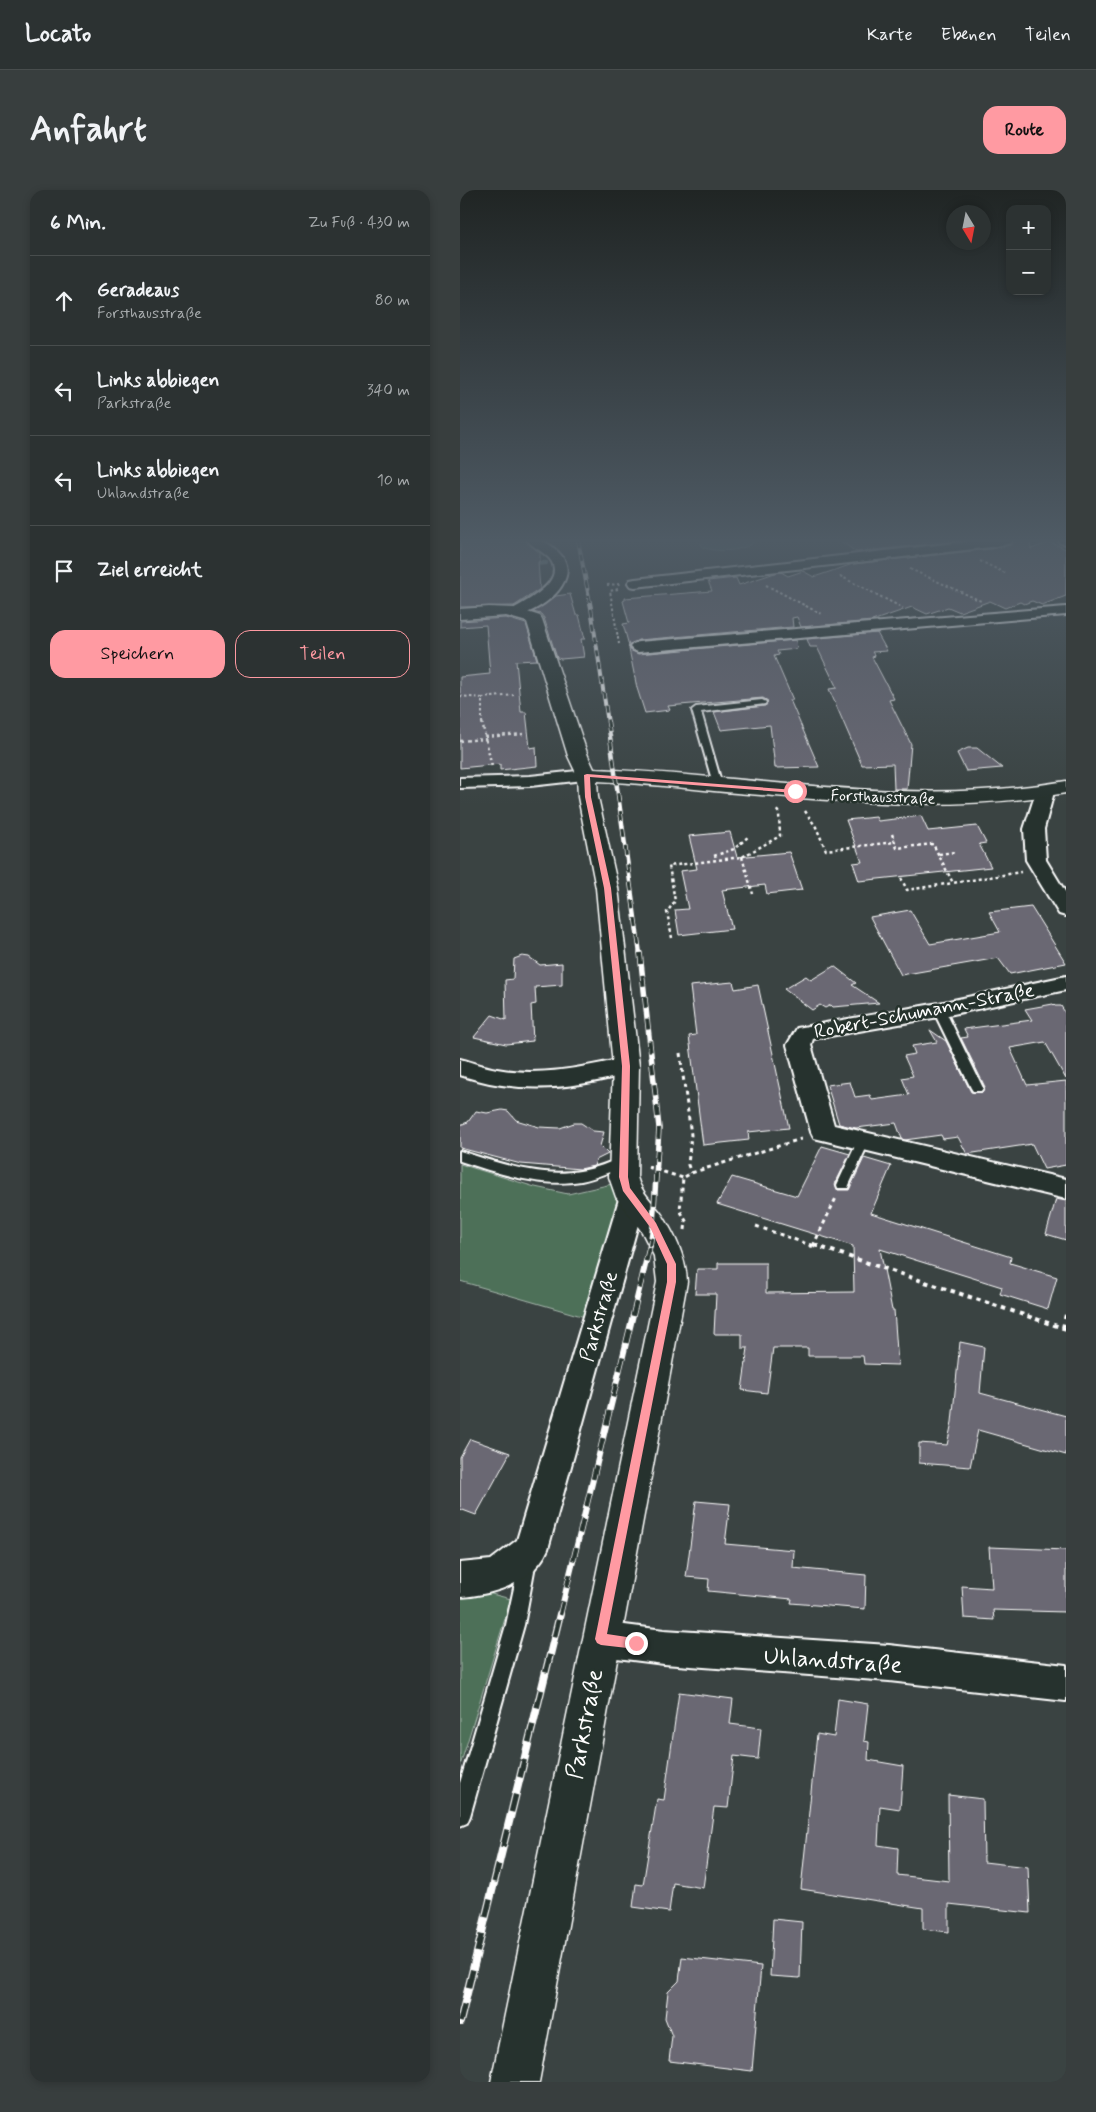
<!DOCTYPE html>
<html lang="de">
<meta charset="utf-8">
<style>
body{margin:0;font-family:Mynerve,sans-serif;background:#383e3e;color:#f1f3f6}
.controls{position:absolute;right:15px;top:15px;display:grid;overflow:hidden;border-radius:10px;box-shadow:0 2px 8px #0003}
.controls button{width:45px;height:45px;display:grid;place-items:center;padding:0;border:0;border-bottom:1px solid #484d4d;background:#2c3232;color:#f1f3f6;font:25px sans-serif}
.compass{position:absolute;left:486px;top:15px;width:45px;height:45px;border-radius:50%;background:#2c3232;box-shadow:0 2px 8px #0003;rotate:170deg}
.stop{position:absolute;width:15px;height:15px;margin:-11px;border:4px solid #ff9aa2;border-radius:50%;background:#fff}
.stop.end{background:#ff9aa2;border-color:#fff;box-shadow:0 1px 5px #0008}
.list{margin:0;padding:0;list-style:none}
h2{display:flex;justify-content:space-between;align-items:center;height:65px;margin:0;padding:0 20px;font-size:21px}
h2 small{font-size:16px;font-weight:400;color:#a6aaac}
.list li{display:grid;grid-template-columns:32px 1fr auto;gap:15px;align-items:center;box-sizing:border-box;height:90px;padding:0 20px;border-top:1px solid #484d4d}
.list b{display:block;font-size:19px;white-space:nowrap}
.list p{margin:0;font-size:16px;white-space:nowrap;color:#a6aaac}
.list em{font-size:16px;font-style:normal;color:#a6aaac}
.actions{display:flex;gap:10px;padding:15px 20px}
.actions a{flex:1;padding:11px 0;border:1px solid #ff9aa2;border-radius:15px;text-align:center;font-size:18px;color:#ff9aa2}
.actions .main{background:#ff9aa2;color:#111}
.icon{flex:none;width:28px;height:28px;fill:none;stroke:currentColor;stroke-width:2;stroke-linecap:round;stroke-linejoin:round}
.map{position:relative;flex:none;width:606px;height:1892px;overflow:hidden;border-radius:15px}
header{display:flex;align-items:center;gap:30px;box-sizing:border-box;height:70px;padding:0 25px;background:#2c3232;border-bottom:1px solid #484d4d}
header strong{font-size:24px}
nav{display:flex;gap:28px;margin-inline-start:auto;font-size:18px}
.intro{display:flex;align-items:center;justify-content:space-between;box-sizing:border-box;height:120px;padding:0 30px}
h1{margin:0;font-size:35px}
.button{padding:12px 22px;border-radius:15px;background:#ff9aa2;color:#111;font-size:18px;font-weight:700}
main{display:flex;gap:30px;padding:0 30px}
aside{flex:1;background:#2c3232;border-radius:15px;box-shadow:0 2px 8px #0003}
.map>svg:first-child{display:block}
</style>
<header>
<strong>Locato</strong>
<nav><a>Karte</a><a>Ebenen</a><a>Teilen</a></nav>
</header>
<div class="intro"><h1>Anfahrt</h1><a class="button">Route</a></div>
<main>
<aside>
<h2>6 Min.<small>Zu Fuß · 430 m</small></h2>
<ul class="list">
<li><svg class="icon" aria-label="ahead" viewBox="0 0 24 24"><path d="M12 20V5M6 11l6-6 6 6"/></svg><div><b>Geradeaus</b><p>Forsthausstraße</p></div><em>80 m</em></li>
<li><svg class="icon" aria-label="left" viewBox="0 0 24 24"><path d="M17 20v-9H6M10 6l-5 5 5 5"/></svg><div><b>Links abbiegen</b><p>Parkstraße</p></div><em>340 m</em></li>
<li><svg class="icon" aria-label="left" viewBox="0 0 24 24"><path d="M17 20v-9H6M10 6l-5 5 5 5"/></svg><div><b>Links abbiegen</b><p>Uhlandstraße</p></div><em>10 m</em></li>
<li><svg class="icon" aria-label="arrive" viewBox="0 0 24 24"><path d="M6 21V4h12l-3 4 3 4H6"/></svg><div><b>Ziel erreicht</b></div></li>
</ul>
<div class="actions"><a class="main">Speichern</a><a>Teilen</a></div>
</aside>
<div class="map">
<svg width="606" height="1892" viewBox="0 0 606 1892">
<rect width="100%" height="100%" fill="#3a4342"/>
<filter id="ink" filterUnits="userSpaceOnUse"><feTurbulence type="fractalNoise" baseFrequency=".02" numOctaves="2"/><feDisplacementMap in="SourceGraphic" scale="10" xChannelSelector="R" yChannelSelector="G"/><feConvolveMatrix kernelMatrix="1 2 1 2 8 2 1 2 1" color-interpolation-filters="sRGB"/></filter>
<g filter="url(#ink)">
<path fill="#4e6f59" stroke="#a6b7ac" d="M0 974 75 997 108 1004 152 994 162 1022 125 1127 0 1091Z
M0 1396 51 1409 0 1576Z"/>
<path fill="#446968" stroke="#8fa5a4" d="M248 350H297C284 362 258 363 242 357L241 353Z"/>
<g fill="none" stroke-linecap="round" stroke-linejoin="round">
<path stroke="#8fa5a4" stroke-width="4.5" d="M71 374 86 373"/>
</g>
<path fill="#6a6773" stroke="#fff" d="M0 350H65L80 363V371L78 372 80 399 54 416 0 417Z
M379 350H505L396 362Z
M555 350H570L571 359 590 352 606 359V406L582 415 572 411 564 414 560 412 545 418 530 411 500 422 488 417 467 424 452 417 412 431 341 437 337 427 332 428 333 437 178 450 169 456 163 434 169 433 163 411 165 410V408L252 401 248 391 276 388 279 395 315 383 321 382 328 386 343 381 354 387 393 374 531 359 551 355Z
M110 404 116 425H119L125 449H121L124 467 101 469 97 468 84 428 81 424 73 422 96 406Z
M46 428 66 434 77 470 56 471 61 522H66L70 558 76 557 77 576 40 580V574L0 578V487L30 484 26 435 0 437V431Z
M417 443 427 461 412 462 415 466 412 467 434 509 429 510 451 554 447 599H434L433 574 402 575 369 499 377 498 357 457H350L347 449Z
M336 450 337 459 317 461 319 465 314 466 333 510H330L359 577 315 578 310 535 261 540 254 522 305 516 308 511 303 508 208 516 210 520 185 523 177 498 169 459 178 464Z
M508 558H517L542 578 506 581 497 563Z
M461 626 468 641 517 636 526 653 519 654 531 677 399 691 393 673 402 672 386 630 416 627 418 631Z
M270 642 277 667 329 662 342 700 307 704 305 695 262 700 272 739 219 745 215 720 228 719 220 681 237 679 229 646Z
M571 717 606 773 550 784 538 768 441 785 410 727 450 720 470 754 540 742 529 722Z
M62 766 69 767 80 775 102 773V795L75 797 76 814 71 815 73 851 46 854 14 847 32 825 46 830 45 790 53 789 54 769Z
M374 776 396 793 392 795 419 813 373 817 371 815 365 818 360 815 352 820 324 799 346 786 351 790Z
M273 792 275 799 298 795 329 938 288 942 289 950 243 955 229 846 236 845 230 796Z
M593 814 595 816H601L606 824V889L585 852 550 858 567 895 606 891V975L584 979 572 954 507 964 498 947 483 949 481 945 445 950 442 949 436 933 396 938 379 934 367 895 390 892 395 907 410 905 412 910 449 905 442 888 453 886 444 866 455 864 452 856 477 852 470 840 486 851 511 902H523L525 897 501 848 508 847 504 839 572 830 565 819Z
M42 920 48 921 56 930 79 937 100 938 114 933H121L133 941 144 942 140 956 148 964 136 970 134 976 120 979 61 974 0 958V935L8 932 16 921 27 923Z
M362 956 390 964 375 994 378 1000H389L404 968 431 976 411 1023 551 1067 550 1073 597 1087 588 1119 540 1104 542 1097 420 1059 432 1120H434L438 1175 404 1174 403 1166H348V1158H313L307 1203 282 1200 288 1158H282V1144H254L256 1104H235L237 1079H258V1073H306V1103L394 1102 393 1056 257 1014 272 987 337 1006Z
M596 1009 606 1011V1050L586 1044Z
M500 1152 524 1157 520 1203 606 1226V1265L518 1240 510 1277 459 1273V1253L487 1255 492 1232Z
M10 1249 50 1263 16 1325 0 1319V1267Z
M236 1311 270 1314 265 1354 334 1360 333 1378 406 1385 405 1419 331 1413 332 1409 248 1401 249 1389 226 1387Z
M529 1357 606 1360V1422L533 1420 534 1430 504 1428 502 1396 532 1398Z
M219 1502 273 1509 270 1534 301 1538 298 1569 274 1566 268 1618 254 1617 243 1698 213 1693 209 1722 173 1717 176 1694 183 1695 197 1609 204 1610Z
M378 1509 408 1514 404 1551 409 1552 408 1570 443 1576 440 1619 420 1616 418 1655 438 1658 437 1685 489 1691 488 1605 523 1609 524 1672 568 1677 570 1723 489 1714V1742L463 1739V1718L341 1699 357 1544 374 1547Z
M313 1729 342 1732 340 1788 310 1786Z
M222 1767 301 1776 292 1881 209 1871 212 1846 205 1828 208 1802 219 1791Z"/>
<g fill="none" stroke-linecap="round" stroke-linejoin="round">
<defs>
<path id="lane" d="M302 510 306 512 305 514 241 522 262 595 260 597H254L232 520 236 517Z
M479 816 485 820 523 898 521 901H513L511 898 473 820Z
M403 947 407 949 409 952 389 995 388 998H378L377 995 397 952 399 949Z
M0 961C38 973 80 988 120 981 135 979 150 972 164 967L169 969 170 972 169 975C153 980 137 988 121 991 81 998 37 983 0 971Z
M68 1362 74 1364 76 1370 64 1435 10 1626 7 1633 0 1636V1593L46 1435 60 1370 62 1364Z"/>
<path id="street" d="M67 350C82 350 87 351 98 362 125 388 83 420 58 426L53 425 51 422 53 419C68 410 108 390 89 368 82 361 73 357 67 350Z
M522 350H553L551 353 531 357 175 397 170 396 168 393 170 390 175 389Z
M598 350H606V354L600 353Z
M606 417V425L178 462 173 460 170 457 173 454 178 452Z
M127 580 133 581 136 585 133 589 70 596 0 598V588L70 586Z
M585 597 591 598 594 602 584 639 586 670 606 703V726L599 724 566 670 564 639 576 602 579 598Z
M606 786V800L479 827 353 849 351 855 374 935 606 989V1009L354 948 351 942 327 855 337 838 479 813Z
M166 868 174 870 178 876 174 882C114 899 60 905 0 885V869C12 872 24 877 37 879 80 887 124 877 166 868Z
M172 999 181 1002 185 1009 88 1359C73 1393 34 1405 0 1407V1373L31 1370 57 1350 159 1009 163 1002Z
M141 1432 204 1440 429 1455 606 1475V1511L429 1491 204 1474 141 1466 129 1461 124 1449 129 1437Z"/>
<path id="secondary" d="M29 417 55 418 80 426 82 429 128 566 134 579C292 585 448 618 606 591V603C490 623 371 611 254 601 215 597 176 593 137 591L138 607 158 698 179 876 177 987C181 1003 194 1013 203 1026 216 1047 226 1068 227 1092L79 1892H31L197 1092 194 1066 182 1042 156 1007 149 987 153 876 136 698 118 607 117 585 108 566 67 432 46 426 0 429V419Z"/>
</defs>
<use href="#lane" stroke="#fff" stroke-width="4"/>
<use href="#street" stroke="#fff" stroke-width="4"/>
<use href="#secondary" stroke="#fff" stroke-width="3"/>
<path stroke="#fff" stroke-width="2" stroke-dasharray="2.5 2.5" stroke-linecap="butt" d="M520 371 547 384
M450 379 521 411
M380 386 443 418
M147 395 160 394
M306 395 363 425
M158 399 150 401 159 454
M0 506 22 508V533
M22 508 54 505"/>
<path stroke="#fff" stroke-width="2.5" stroke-dasharray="3 3" stroke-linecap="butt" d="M22 532 32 577
M25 547 63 544
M0 551 26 549
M345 621 356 637 366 660 435 652
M432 644 437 658 473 654 493 693 561 682
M479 664 495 662
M254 666 274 659 289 646
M282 667 293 704
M441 688 447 700 493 693
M212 748 207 722 215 711 209 676 282 667 320 646 319 623 315 618"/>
<path stroke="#fff" stroke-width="3" stroke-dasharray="4 4" stroke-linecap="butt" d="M220 863 231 945 228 975 231 983
M188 977 223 988
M296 1036 353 1056
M225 1040 226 1031 220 1020 223 988 231 983 341 949
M353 1056 376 1008"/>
<path stroke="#fff" stroke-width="4" stroke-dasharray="4.5 4.5" stroke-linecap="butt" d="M349 1055 353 1056
M354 1055 606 1139
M603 1138 606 1124"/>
<use href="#lane" fill="#26332d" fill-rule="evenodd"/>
<use href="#street" fill="#26332d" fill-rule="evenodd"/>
<use href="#secondary" fill="#26332d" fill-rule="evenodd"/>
<defs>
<path id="rail-far4" d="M118 350 131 418 148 533"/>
<path id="rail-far3" d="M148 532 180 764"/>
<path id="rail-far2" d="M180 763 199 938 193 1035 190 1056"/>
<path id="rail-far1" d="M100 1425 190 1055"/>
<path id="rail" d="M0 1832 100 1424"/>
</defs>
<use href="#rail-far4" stroke="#fff" stroke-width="4"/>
<use href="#rail-far3" stroke="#fff" stroke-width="4.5"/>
<use href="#rail-far2" stroke="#fff" stroke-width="5.5"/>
<use href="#rail-far1" stroke="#fff" stroke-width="6"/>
<use href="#rail" stroke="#fff" stroke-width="8"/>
<use href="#rail-far4" stroke="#26332d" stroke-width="2.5" stroke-dasharray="7" stroke-linecap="butt"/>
<use href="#rail-far3" stroke="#26332d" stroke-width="3" stroke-dasharray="9" stroke-linecap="butt"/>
<use href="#rail-far2" stroke="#26332d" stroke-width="4" stroke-dasharray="11" stroke-linecap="butt"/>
<use href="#rail-far1" stroke="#26332d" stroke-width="4.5" stroke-dasharray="14" stroke-linecap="butt"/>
<use href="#rail" stroke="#26332d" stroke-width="5.5" stroke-dasharray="18" stroke-linecap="butt"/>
</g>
</g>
<linearGradient id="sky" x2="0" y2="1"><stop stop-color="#202524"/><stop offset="0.57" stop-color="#4f5b65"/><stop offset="1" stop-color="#4f5b65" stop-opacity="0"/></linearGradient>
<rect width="606" height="615" fill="url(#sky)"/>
<path fill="#ff9aa2" d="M127 584 335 600 338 601 335 603 130 587 131 607 151 698 170 876 168 987 170 998 196 1033 216 1074V1092L147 1444 180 1449 182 1453 180 1457 176 1459 141 1455 137 1453 135 1449 207 1092V1074L190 1037 163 1001 159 987 162 876 144 698 125 607 124 585Z"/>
<g text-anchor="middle" stroke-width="5" stroke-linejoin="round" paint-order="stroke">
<g font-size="16" fill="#fff" stroke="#26332d">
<text transform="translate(423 606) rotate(2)" y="6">Forsthausstraße</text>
</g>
<g font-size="20" fill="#fff" stroke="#26332d">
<text transform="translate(464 820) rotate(-11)" y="7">Robert-Schumann-Straße</text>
<text transform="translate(138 1126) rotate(-74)" y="7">Parkstraße</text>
</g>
<g font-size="24" fill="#fff" stroke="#26332d">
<text transform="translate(373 1470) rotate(4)" y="8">Uhlandstraße</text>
<text transform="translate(124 1534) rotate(-79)" y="8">Parkstraße</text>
</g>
</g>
</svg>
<div class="controls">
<button>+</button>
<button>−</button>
</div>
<svg class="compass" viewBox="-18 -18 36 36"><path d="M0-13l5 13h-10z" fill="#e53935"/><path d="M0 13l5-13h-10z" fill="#a6aaac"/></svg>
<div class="stop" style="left:335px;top:601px"></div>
<div class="stop end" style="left:176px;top:1453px"></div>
</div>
</main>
